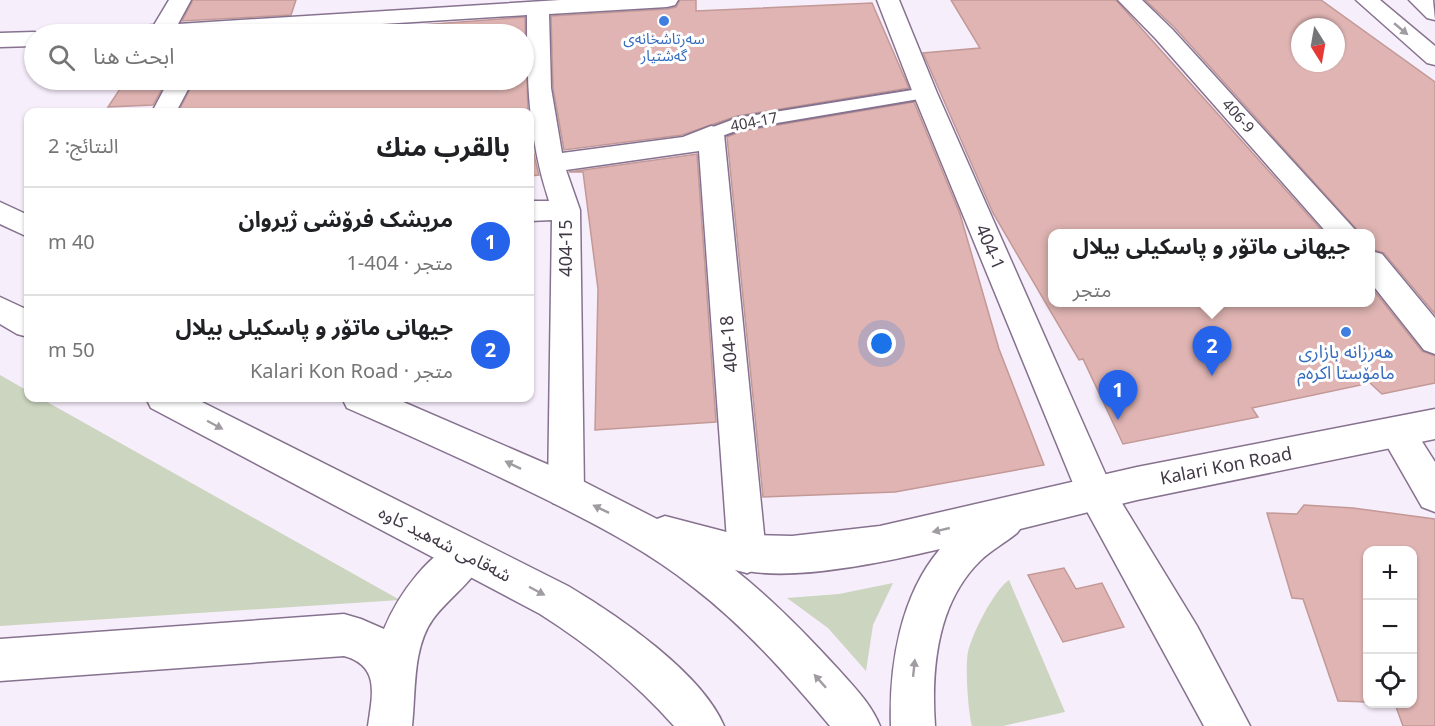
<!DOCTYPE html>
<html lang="ar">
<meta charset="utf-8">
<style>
body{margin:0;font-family:"Noto Sans","Noto Sans Arabic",sans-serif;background:#f2f2f2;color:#202124;direction:rtl}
.controls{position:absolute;right:18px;bottom:18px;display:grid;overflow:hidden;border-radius:12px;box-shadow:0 2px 4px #0004}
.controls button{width:54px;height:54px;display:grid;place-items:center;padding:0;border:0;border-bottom:2px solid #e0e0e0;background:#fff;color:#202124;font:30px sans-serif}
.compass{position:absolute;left:1291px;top:18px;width:54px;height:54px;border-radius:50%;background:#fff;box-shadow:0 2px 4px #0004;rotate:169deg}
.you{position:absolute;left:882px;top:344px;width:21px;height:21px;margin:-15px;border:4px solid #fff;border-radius:50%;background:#1a73e8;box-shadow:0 0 0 9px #1a73e833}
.badge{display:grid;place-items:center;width:39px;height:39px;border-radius:50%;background:#2563eb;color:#fff;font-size:20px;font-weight:700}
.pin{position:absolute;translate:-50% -50px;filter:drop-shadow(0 2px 3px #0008)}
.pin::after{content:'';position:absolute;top:32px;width:21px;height:18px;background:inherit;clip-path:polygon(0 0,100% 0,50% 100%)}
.popup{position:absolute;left:1048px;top:229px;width:327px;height:78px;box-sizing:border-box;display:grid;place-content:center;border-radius:12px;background:#fff;filter:drop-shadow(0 2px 4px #0005);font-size:20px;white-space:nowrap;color:#757577}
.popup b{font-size:22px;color:#202124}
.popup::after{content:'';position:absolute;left:50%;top:100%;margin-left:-12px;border:12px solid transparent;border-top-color:#fff}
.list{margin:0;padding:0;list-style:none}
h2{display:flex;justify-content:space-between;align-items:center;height:78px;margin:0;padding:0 24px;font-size:26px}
h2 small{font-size:20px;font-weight:400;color:#757577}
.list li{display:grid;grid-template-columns:39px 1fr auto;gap:18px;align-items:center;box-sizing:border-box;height:108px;padding:0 24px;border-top:2px solid #e0e0e0}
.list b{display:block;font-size:22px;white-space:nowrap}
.list p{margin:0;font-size:20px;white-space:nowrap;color:#757577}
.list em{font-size:20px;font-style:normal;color:#757577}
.icon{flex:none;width:33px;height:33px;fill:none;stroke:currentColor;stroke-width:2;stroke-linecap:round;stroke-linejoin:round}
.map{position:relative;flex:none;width:1435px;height:726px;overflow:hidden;direction:ltr}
.search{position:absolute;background:#fff;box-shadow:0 2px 4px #0004;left:24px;top:24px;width:510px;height:66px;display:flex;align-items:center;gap:15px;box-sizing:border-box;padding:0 21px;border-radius:33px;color:#757577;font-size:22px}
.panel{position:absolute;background:#fff;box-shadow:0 2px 4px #0004;left:24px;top:108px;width:510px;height:294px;border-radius:12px;direction:rtl}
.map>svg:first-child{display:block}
</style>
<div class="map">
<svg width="1435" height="726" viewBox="0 0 1435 726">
<rect width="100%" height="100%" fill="#f7eefb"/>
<path fill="#cbd5bf" d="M0 375 28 391V398H40L400 600 0 626Z
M1009 580 1065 712 1003 726H972C968 712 965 666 968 652 972 634 994 590 1009 580Z
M893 583 873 625 866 671 828 628 787 598 839 594Z"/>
<path fill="#dfb4b2" stroke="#c29997" stroke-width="1.5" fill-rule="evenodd" d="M193 0H296L291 15 182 21Z
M680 0H696V11L872 3 909 88 737 116 682 135 564 150 553 88 551 16 667 9 676 7Z
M951 0H1116L1325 234H1053V303H1371V287L1422 351 1435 356V383L1382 394 1370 383 1252 408 1258 417 1123 444 1083 359 1079 360 993 213 923 53 980 48Z
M1145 0H1321L1435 82V314L1384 253 1371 249V234H1361L1174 27ZM1300 27H1336V63H1300Z
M525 17 528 112H178L195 80H524V34H301Z
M126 80H167L153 105 108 107Z
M914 102 960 214 999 349 1044 465 895 492 763 497 727 137 742 131Z
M530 123 534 155 539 175 530 176Z
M697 154 716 422 595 430 598 289 583 172H569Z
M1304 505 1353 508 1435 519V726H1403L1395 704H1413V550H1368V702L1338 701 1303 599 1292 598 1267 513 1297 514Z
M1064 568 1076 589 1102 583 1124 627 1063 642 1028 575Z"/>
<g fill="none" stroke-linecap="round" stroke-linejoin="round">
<defs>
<path id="service" d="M925 88 931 89 933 93 931 97 741 129 711 140 705 138 702 134 705 130 737 118Z"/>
<path id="minor" d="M169 0H191L178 24 560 0H678L675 5 667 7 549 14 551 88 562 153 683 137 711 126 720 128 724 134 766 554 761 567 747 573 733 567 728 554 699 151 566 170 580 210 584 491 579 503 566 508 553 503 548 491 552 220 530 221V201H549C528 137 527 81 527 15L221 34H108L111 29 154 25Z
M877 0H899L937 93 1109 482 1197 626 1250 726H1204L1077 493 913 93Z
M1118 0H1142L1172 29 1359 234H1328L1156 39Z
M34 32 42 34H34V46L0 47V33Z
M169 80H193L176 112H152Z
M1371 251 1382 254 1435 318V354L1424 350 1371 283Z
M1397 417 1409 421 1435 462V512L1422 507 1379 432 1385 421Z
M466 537 480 543 485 556C475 581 449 597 433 619 412 648 416 692 412 726H368C372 696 381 666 344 656L0 681V639L344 614 361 619 384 629C399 593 429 552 466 537Z"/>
<path id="tertiary" d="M1356 0H1380L1435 46V65L1427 63Z
M1409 0H1433L1435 20 1427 18Z
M1435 409V439L1137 500 1020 529 1017 533C1005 543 991 550 980 561 937 603 931 669 935 726H891C889 666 900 596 940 549 890 561 780 585 733 567L728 554 733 541 747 535 792 536 880 526 1137 467Z"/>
<path id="secondary" d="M0 202 28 215V237L0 224Z
M0 297 28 310V337L17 334 0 324Z
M146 398H194L568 586C617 615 702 673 724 726H674C635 682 589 645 540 614L151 408Z
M342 398H394L563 471 657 519 665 516 761 541 766 554 761 567 747 573 735 570C773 600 807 635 839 670 855 688 871 704 880 726H830C788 676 745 627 693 587 649 552 599 526 549 501 483 468 415 438 347 408Z"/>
</defs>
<use href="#service" stroke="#86728f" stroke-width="4"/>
<use href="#minor" stroke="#86728f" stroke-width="3"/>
<use href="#tertiary" stroke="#86728f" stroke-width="3"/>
<use href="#secondary" stroke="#86728f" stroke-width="3"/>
<use href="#service" fill="#fff" fill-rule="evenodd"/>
<use href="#minor" fill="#fff" fill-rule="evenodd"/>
<use href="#tertiary" fill="#fff" fill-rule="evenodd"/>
<use href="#secondary" fill="#fff" fill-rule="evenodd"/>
</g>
<defs><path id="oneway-solid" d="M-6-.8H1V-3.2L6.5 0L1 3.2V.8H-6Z" transform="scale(1.5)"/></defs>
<g fill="#a09ca2">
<use href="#oneway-solid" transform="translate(1401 29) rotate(40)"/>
<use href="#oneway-solid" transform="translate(215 425) rotate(28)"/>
<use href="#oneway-solid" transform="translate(513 465) rotate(-154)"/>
<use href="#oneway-solid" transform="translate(601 509) rotate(-154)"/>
<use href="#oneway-solid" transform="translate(941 530) rotate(167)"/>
<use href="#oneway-solid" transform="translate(537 591) rotate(28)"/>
<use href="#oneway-solid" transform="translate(914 668) rotate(-84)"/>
<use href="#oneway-solid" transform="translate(820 681) rotate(-132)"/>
</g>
<g fill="#3f7fe0" stroke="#fff" stroke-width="2">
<circle cx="664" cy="21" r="6"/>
<circle cx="1346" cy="332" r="6"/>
</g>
<g text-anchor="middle" stroke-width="6" stroke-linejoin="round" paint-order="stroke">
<g font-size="15" fill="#366cbe" stroke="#fff">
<text x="664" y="44">سەرتاشخانەی<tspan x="664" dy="17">گەشتیار</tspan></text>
</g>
<g font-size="15" fill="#413945" stroke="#fff">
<text transform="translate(1238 116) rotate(48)" y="5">406-9</text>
<text transform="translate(754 122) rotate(-11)" y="5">404-17</text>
</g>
<g font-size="18" fill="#413945" stroke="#fff">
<text transform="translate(990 247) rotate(67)" y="6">404-1</text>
<text transform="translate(566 248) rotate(-90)" y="6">404-15</text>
<text transform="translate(729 344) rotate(-95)" y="6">404-18</text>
<text transform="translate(1226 466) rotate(-11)" y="6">Kalari Kon Road</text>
<text transform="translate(445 544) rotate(27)" y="6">شەقامی شەهید کاوە</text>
</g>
<g font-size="18" fill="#366cbe" stroke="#fff">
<text x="1346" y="358">هەرزانە بازاری<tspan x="1346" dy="21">مامۆستا اکرەم</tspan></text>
</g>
</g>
</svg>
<div class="controls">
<button>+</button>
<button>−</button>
<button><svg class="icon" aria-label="locate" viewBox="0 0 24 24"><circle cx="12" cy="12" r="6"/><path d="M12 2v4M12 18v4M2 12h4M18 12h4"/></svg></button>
</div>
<svg class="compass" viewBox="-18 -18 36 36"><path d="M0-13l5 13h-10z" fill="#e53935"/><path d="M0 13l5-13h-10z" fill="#757577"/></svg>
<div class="you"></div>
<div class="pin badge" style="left:1118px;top:420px">1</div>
<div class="pin badge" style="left:1212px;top:376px">2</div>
<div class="popup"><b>جیهانی ماتۆر و پاسکیلی بیلال</b>متجر</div>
<div class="search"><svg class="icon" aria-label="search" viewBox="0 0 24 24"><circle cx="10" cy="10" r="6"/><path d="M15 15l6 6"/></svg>ابحث هنا</div>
<section class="panel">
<h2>بالقرب منك<small>النتائج: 2</small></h2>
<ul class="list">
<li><span class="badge">1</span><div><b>مریشک فرۆشی ژیروان</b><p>متجر · 404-1</p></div><em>40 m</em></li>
<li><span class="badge">2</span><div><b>جیهانی ماتۆر و پاسکیلی بیلال</b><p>متجر · Kalari Kon Road</p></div><em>50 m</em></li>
</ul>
</section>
</div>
